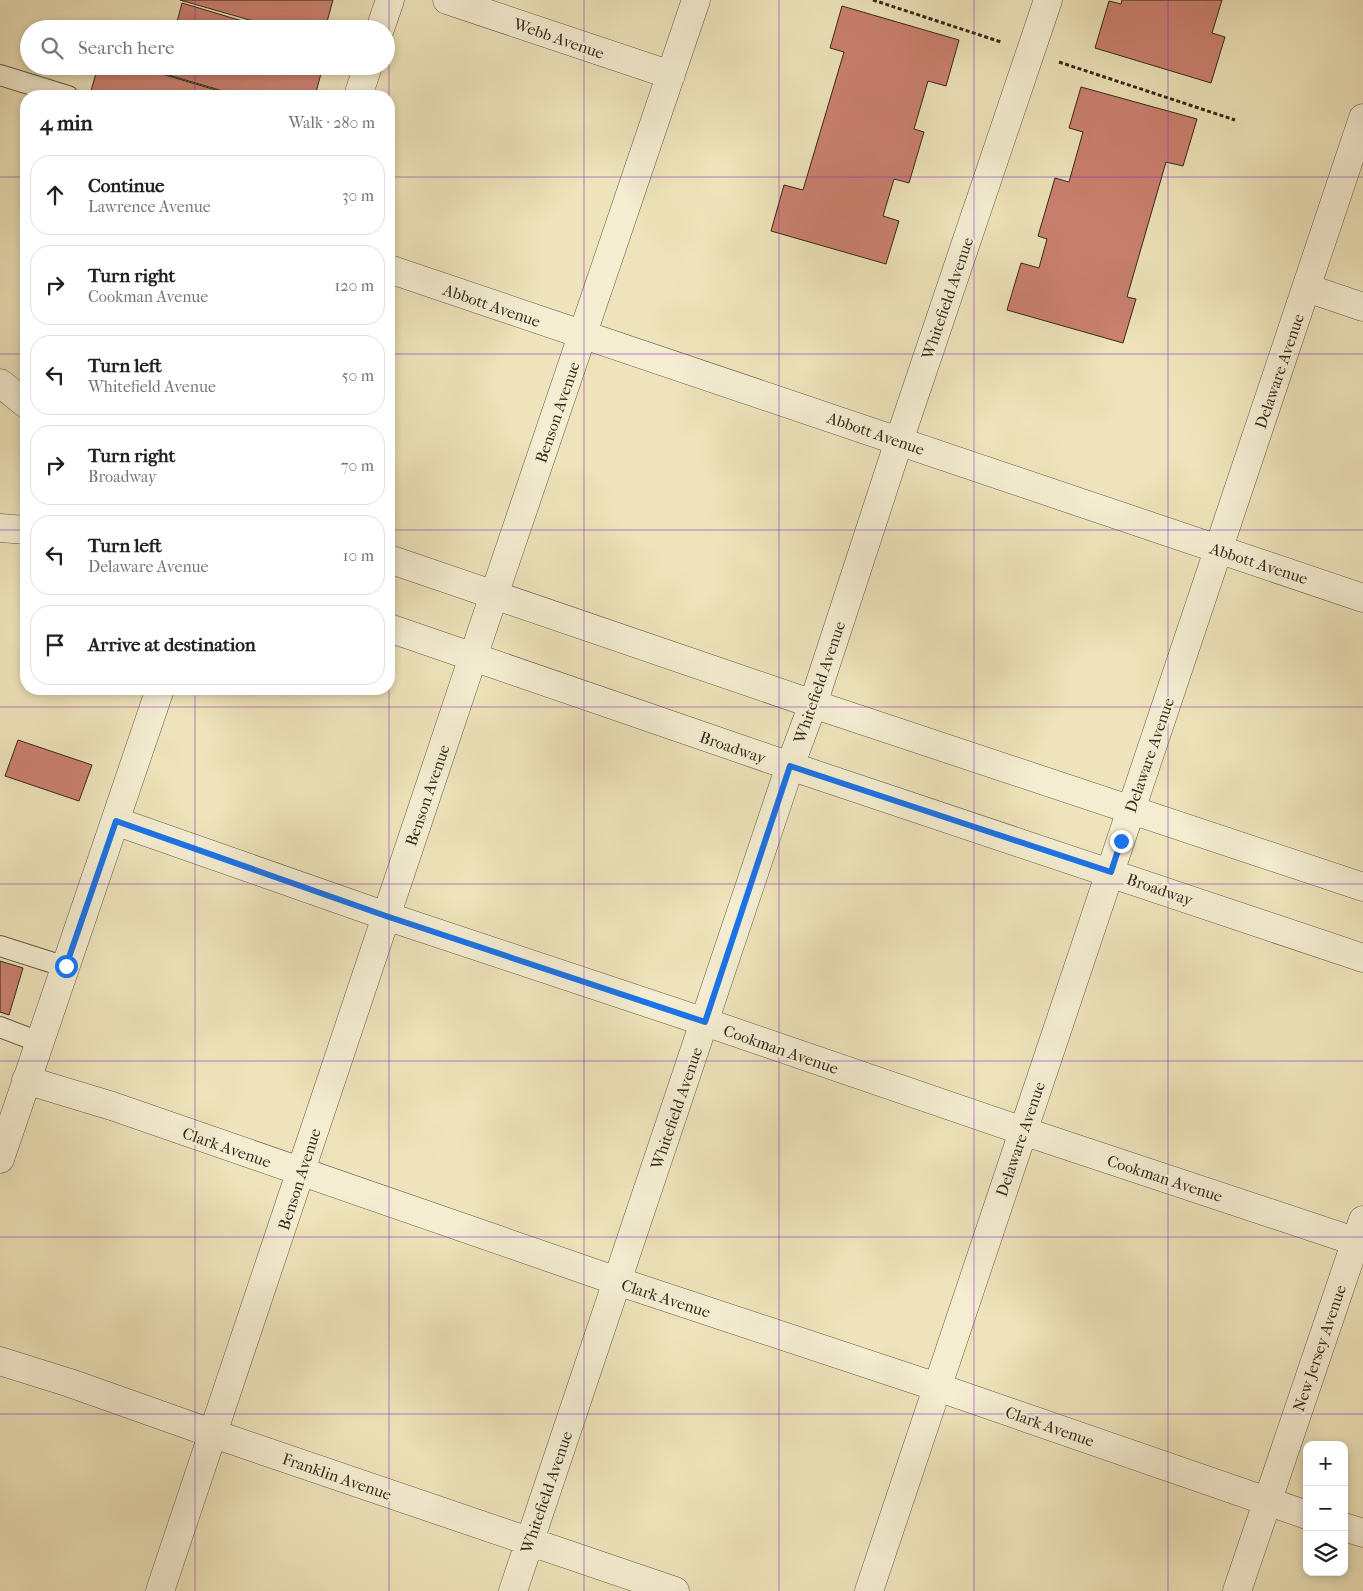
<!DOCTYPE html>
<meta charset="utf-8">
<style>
body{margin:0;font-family:"IM FELL French Canon",serif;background:#f6f6f6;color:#202124}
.controls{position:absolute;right:15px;bottom:15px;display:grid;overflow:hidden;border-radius:10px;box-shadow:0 2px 8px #0003}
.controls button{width:45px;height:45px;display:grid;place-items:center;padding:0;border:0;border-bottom:1px solid #e0e0e0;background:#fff;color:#202124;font:25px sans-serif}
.stop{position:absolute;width:15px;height:15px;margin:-11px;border:4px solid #1a73e8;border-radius:50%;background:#fff}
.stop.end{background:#1a73e8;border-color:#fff;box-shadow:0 1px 5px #0008}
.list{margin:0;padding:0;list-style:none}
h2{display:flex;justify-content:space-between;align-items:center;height:65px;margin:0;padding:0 20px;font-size:21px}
h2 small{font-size:16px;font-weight:400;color:#757577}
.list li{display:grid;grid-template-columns:32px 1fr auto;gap:15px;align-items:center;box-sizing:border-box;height:80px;margin:0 10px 10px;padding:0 10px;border:1px solid #e0e0e0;border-radius:20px}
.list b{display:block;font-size:19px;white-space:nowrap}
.list p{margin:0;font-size:16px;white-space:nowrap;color:#757577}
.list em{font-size:16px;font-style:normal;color:#757577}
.icon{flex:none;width:28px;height:28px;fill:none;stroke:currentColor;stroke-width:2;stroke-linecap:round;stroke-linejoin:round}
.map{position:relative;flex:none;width:1363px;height:1591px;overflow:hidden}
.search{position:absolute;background:#fff;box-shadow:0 2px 8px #0003;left:20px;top:20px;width:375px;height:55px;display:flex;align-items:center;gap:12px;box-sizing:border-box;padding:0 18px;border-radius:28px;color:#757577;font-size:19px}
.panel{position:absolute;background:#fff;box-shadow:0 2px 8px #0003;left:20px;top:90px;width:375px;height:605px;border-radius:20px}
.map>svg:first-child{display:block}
</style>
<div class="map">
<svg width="1363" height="1591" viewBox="0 0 1363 1591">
<rect width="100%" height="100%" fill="#eee3ba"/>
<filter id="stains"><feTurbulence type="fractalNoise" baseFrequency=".004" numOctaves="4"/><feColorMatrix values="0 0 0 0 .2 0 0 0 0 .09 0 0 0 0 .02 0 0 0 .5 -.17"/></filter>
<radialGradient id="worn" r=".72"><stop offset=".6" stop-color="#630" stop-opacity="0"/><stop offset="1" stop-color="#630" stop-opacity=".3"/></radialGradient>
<path fill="#cb8170" stroke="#33291c" d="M180 0H333L325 29H281Z
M1122 0H1222L1212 33 1225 37 1211 83 1095 48 1109 1 1121 4Z
M182 3 269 29H175Z
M842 6 959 40 946 86 928 81 914 129 924 132 909 183 894 179 883 216 899 221 886 264 771 231 784 185 803 190 844 52 830 48Z
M98 66H135L236 96H107L91 91Z
M163 66H323L315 96H240L162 73Z
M1081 87 1197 119 1183 166 1166 162 1127 297 1136 299 1123 343 1007 310 1021 263 1039 268 1047 239 1038 236 1055 178 1069 182 1083 132 1069 128Z
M18 740 92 765 79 801 5 776Z
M0 961 23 968 9 1015 0 1012Z"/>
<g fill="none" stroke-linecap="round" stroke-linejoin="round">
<defs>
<path id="service" d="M0 75 68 96
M0 946 66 967
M0 1027 39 1042"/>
<path id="minor" d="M447 0 671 75
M380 29 390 0
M358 96 368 66
M389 269 1363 598
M1307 288 1363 307
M0 383 26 404
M0 528 26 530
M389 559 813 704 1363 887
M389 628 790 766 1363 958
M115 821 386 916 705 1022 1023 1131 1363 1244
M26 1080 112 1106 617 1281 937 1387 1307 1515
M0 1159 160 689
M0 1361 70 1383 214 1434 675 1591
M1344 1527 1363 1533
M160 1591 473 657 696 0
M513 1591 790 766 813 704 899 441 1048 0
M869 1591 1363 118
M1237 1591 1363 1220"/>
</defs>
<use href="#service" stroke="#625844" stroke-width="22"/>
<use href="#minor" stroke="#625844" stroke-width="29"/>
<path stroke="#33291c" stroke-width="3" stroke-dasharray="4 2.5" stroke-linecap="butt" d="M873 0 1001 42
M1059 62 1235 120"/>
<use href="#service" stroke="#f4edd2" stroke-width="20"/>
<use href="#minor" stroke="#f4edd2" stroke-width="28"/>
</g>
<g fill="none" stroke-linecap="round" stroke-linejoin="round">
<path stroke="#1a73e8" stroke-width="6" d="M66 966 116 821 386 916 705 1022 790 766 1111 872 1121 841"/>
</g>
<path fill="none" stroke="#7b2cbf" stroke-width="1" stroke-opacity="0.55" d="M195 0V29M389 0V1591M584 0V1591M779 0V1591M974 0V1591M1168 0V1591M195 66V96M0 177H26M389 177H1363M0 354H26M389 354H1363M0 530H26M389 530H1363M195 689V1591M0 707H1363M0 884H1363M0 1061H1363M0 1237H1363M0 1414H1363"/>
<g text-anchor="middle" stroke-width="4.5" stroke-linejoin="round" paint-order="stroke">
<g font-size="16" fill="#33291c" stroke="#f4edd2">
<text transform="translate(559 38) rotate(19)" y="6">Webb Avenue</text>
<text transform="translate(947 298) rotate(-71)" y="6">Whitefield Avenue</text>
<text transform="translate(492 305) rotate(19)" y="6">Abbott Avenue</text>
<text transform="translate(1279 371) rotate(-71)" y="6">Delaware Avenue</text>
<text transform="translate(557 412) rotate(-71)" y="6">Benson Avenue</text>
<text transform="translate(876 433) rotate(19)" y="6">Abbott Avenue</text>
<text transform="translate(1259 563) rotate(18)" y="6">Abbott Avenue</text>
<text transform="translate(819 682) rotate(-71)" y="6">Whitefield Avenue</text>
<text transform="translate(733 747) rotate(19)" y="6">Broadway</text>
<text transform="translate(1149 755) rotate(-71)" y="6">Delaware Avenue</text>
<text transform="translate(427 795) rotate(-71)" y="6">Benson Avenue</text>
<text transform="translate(1160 889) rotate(19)" y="6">Broadway</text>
<text transform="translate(781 1049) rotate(19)" y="6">Cookman Avenue</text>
<text transform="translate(676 1108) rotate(-71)" y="6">Whitefield Avenue</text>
<text transform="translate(1020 1139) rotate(-71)" y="6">Delaware Avenue</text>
<text transform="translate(227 1147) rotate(19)" y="6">Clark Avenue</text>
<text transform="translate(1165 1178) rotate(18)" y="6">Cookman Avenue</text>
<text transform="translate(299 1179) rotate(-72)" y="6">Benson Avenue</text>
<text transform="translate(666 1298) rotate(18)" y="6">Clark Avenue</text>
<text transform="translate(1319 1348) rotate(-71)" y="6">New Jersey Avenue</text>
<text transform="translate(1050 1426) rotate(19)" y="6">Clark Avenue</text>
<text transform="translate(337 1476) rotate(19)" y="6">Franklin Avenue</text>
<text transform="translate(546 1492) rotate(-71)" y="6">Whitefield Avenue</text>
</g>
</g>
<rect width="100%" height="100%" filter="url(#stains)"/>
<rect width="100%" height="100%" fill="url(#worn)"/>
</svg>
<div class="controls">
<button>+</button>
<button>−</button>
<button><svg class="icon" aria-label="layers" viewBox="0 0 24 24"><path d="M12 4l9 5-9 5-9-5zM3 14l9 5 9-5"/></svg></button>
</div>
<div class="stop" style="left:66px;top:966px"></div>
<div class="stop end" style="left:1121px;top:841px"></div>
<div class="search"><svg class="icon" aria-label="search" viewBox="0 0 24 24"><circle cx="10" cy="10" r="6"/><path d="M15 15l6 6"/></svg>Search here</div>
<section class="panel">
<h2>4 min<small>Walk · 280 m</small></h2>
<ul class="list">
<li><svg class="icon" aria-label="ahead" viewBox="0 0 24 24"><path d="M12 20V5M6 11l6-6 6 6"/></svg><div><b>Continue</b><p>Lawrence Avenue</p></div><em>30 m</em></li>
<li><svg class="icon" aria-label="right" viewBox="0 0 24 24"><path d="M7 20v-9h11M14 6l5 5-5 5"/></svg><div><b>Turn right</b><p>Cookman Avenue</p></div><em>120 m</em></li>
<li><svg class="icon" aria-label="left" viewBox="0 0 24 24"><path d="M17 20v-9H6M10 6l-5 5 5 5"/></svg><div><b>Turn left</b><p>Whitefield Avenue</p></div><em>50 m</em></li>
<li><svg class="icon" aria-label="right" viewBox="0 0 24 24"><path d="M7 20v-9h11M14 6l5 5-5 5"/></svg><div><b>Turn right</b><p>Broadway</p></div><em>70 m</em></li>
<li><svg class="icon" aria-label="left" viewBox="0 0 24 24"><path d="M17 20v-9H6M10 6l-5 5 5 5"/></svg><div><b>Turn left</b><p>Delaware Avenue</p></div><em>10 m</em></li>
<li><svg class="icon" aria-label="arrive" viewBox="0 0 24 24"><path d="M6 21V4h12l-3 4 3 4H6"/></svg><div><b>Arrive at destination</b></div></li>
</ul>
</section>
</div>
